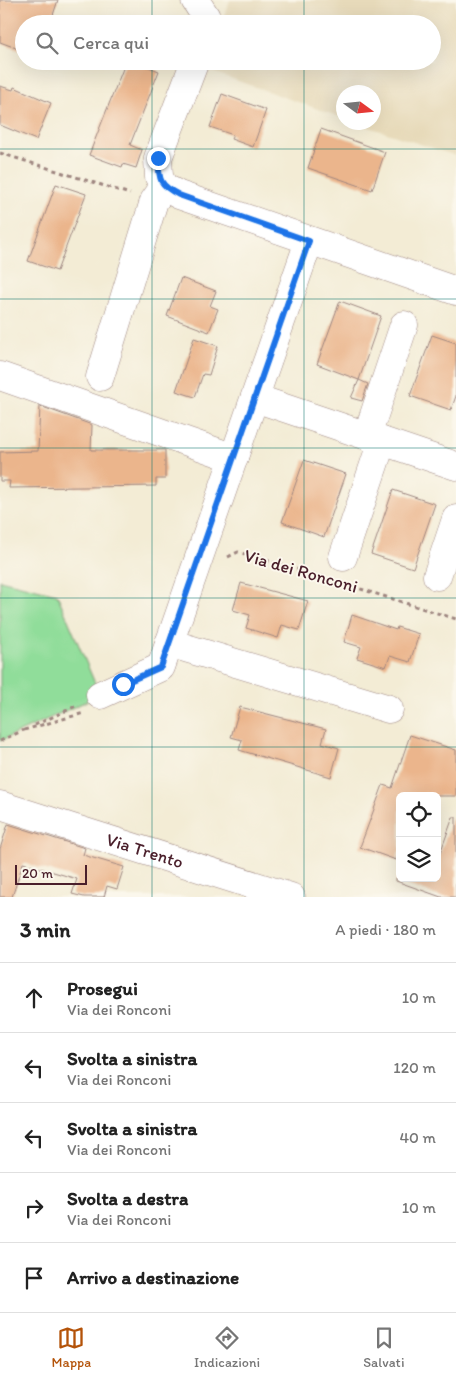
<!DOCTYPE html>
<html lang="it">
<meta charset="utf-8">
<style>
body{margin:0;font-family:Itim,sans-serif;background:#f2f2f2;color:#222}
.controls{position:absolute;right:15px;bottom:15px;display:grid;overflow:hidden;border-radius:8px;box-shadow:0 5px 20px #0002}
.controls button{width:45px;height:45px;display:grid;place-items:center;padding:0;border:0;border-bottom:1px solid #e0e0e0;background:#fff;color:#222;font:25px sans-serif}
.compass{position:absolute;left:336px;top:85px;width:45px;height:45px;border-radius:50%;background:#fff;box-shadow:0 5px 20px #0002;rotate:105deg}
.scale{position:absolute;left:15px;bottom:12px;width:72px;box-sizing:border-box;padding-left:5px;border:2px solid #4a1f2b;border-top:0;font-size:14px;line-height:18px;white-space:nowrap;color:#4a1f2b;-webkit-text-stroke:4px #fbf7ec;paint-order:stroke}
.stop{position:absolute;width:15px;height:15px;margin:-11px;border:4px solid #1a73e8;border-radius:50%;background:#fff}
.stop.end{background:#1a73e8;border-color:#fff;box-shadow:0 1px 5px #0008}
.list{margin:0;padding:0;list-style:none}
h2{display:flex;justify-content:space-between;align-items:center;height:65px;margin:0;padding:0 20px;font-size:21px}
h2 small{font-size:16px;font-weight:400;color:#767676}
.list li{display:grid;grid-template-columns:32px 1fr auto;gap:15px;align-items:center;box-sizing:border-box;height:70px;padding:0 20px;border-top:1px solid #e0e0e0}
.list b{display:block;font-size:19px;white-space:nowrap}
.list p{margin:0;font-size:16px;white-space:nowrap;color:#767676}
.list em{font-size:16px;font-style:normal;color:#767676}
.icon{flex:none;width:28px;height:28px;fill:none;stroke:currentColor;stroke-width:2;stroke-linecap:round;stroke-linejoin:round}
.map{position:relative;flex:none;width:456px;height:897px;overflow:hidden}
.search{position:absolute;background:#fff;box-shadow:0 5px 20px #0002;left:15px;right:15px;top:15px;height:55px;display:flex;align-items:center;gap:12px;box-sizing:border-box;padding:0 18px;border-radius:28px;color:#767676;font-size:19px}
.sheet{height:415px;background:#fff}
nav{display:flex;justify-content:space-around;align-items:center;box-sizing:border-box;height:70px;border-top:1px solid #e0e0e0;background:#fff;font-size:14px;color:#767676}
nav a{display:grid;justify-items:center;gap:2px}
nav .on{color:#b45309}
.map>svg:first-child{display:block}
</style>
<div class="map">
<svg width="456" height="897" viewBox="0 0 456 897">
<rect width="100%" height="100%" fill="#fbf7ec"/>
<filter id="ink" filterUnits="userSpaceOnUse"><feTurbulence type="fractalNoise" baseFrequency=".02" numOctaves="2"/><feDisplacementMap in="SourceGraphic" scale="10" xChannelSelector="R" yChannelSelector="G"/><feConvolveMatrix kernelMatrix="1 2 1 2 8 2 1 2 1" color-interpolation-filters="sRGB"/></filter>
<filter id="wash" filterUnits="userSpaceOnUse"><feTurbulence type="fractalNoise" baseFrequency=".0096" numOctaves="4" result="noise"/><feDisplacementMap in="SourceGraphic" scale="20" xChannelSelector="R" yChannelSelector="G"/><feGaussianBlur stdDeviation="1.12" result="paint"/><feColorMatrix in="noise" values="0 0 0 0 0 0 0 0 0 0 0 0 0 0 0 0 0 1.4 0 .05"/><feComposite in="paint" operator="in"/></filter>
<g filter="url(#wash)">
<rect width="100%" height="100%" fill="#f3ecd5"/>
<path fill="#e7daba" d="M230 0H456V156L357 123 374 122V92H344L343 118 210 71 213 61H432V24H221Z"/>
<path fill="#90dd9a" stroke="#6d7e62" d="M0 580 57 594 100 695 0 741Z"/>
<g id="blocks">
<path fill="#ebb58c" d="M0 0H58L50 24H24V51L0 42Z
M126 61H133L159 71 130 145 142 150 136 168 123 164 122 167 89 155Z
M0 86 13 90 14 87 51 103 36 140 0 125Z
M222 94 266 110 253 147 231 139 233 135 210 127Z
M321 129 385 152 372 190 308 168Z
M56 184 86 194 57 271 28 261Z
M181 278 216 291 210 306 218 309 209 332 167 316Z
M340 301 381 316 359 380 317 364Z
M432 335 456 343V396L451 410 410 396Z
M194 338 218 346 209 375 203 374 195 397 176 391Z
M359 380 368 384 362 401 351 398Z
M40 406 92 425 91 450H165V479H156V486L9 488 10 481H0V452L38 451Z
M304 460 346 474 324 537 282 522Z
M393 490 435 504 413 568 371 554Z
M241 583 308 601 299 630 282 625 278 638 246 628 250 615 233 610Z
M352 615 396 630 397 627 419 634 410 662 390 656 386 667 357 658 361 647 344 642Z
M240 707 326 729 322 743 339 748 331 777 239 750 242 740 231 737Z
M410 735 456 750V796H400V850L396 860 360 847 383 785 392 788Z
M453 817H456V897H441L396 881V878H437V862Z
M8 824 85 848 83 855 124 867 117 889 107 886 104 897H84L72 894 77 879 23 863 12 897H0V849Z"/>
</g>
</g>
<g filter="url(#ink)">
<use href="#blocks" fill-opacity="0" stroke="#9e8680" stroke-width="1"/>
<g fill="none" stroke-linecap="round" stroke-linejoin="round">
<defs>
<g id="minor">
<path d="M195 0 206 17V24"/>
<path d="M195 61 158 158 159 177 164 187 179 195 456 291"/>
<path d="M0 376 234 458"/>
<path d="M100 377 154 201 164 187"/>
<path d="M255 398 456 466"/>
<path d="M367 436 404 325"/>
<path d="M343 557 382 441"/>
<path d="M437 576 456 519"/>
<path d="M169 643 389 709"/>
<path d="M100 695 161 667 309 241"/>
<path id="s1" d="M0 805 291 897"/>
</g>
</defs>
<use href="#minor" stroke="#9e8680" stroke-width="29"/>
<path stroke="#9e8680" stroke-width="3" stroke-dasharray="4 4" stroke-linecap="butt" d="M0 153 130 194
M228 557 238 552 327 578
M345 584 456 619
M35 725 76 706
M24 730 84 713
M0 741 24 730"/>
<use href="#minor" stroke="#fff" stroke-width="28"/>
</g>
</g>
<g fill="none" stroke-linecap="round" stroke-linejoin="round" filter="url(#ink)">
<path stroke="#1a73e8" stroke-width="6" d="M123 684 161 667 309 241 179 195C159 185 159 180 158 158"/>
</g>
<path fill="none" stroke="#0f766e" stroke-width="1" stroke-opacity="0.55" d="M152 0V24M304 0V24M152 61V897M304 61V897M0 149H456M0 299H456M0 448H456M0 598H456M0 747H456"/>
<g text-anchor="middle" stroke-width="4" stroke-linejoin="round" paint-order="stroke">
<g font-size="18" fill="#4a1f2b" stroke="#fbf7ec">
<text transform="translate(301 571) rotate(16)" y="6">Via dei Ronconi</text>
<text dy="6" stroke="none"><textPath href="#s1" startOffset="152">Via Trento</textPath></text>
</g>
</g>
</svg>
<div class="controls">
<button><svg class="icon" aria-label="locate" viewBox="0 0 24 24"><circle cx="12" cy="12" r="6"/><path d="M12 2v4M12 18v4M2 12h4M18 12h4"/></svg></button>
<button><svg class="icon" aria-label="layers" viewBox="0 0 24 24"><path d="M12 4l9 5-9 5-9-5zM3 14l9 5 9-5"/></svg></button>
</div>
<svg class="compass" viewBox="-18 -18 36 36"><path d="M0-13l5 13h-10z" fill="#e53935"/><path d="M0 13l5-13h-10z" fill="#767676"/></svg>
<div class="scale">20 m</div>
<div class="stop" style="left:123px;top:684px"></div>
<div class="stop end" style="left:158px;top:158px"></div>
<div class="search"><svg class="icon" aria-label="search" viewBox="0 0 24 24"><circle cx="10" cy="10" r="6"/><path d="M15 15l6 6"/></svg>Cerca qui</div>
</div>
<section class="sheet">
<h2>3 min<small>A piedi · 180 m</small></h2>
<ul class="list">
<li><svg class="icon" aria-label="ahead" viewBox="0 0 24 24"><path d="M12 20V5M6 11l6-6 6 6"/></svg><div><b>Prosegui</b><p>Via dei Ronconi</p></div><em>10 m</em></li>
<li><svg class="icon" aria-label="left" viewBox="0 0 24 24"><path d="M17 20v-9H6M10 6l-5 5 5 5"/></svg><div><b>Svolta a sinistra</b><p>Via dei Ronconi</p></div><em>120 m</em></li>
<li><svg class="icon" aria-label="left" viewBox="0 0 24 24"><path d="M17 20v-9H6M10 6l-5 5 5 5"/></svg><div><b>Svolta a sinistra</b><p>Via dei Ronconi</p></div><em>40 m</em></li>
<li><svg class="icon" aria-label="right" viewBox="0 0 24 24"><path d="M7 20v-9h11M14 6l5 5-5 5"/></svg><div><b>Svolta a destra</b><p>Via dei Ronconi</p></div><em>10 m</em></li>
<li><svg class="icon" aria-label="arrive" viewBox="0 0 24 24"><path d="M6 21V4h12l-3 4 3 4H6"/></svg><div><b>Arrivo a destinazione</b></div></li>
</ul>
</section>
<nav>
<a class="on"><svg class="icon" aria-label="map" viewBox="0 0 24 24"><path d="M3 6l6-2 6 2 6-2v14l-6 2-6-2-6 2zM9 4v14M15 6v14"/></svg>Mappa</a>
<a><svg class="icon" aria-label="directions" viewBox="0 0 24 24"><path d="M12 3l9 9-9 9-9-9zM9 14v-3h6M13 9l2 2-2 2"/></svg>Indicazioni</a>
<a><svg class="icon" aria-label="saved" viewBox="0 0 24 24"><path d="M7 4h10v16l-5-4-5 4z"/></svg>Salvati</a>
</nav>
